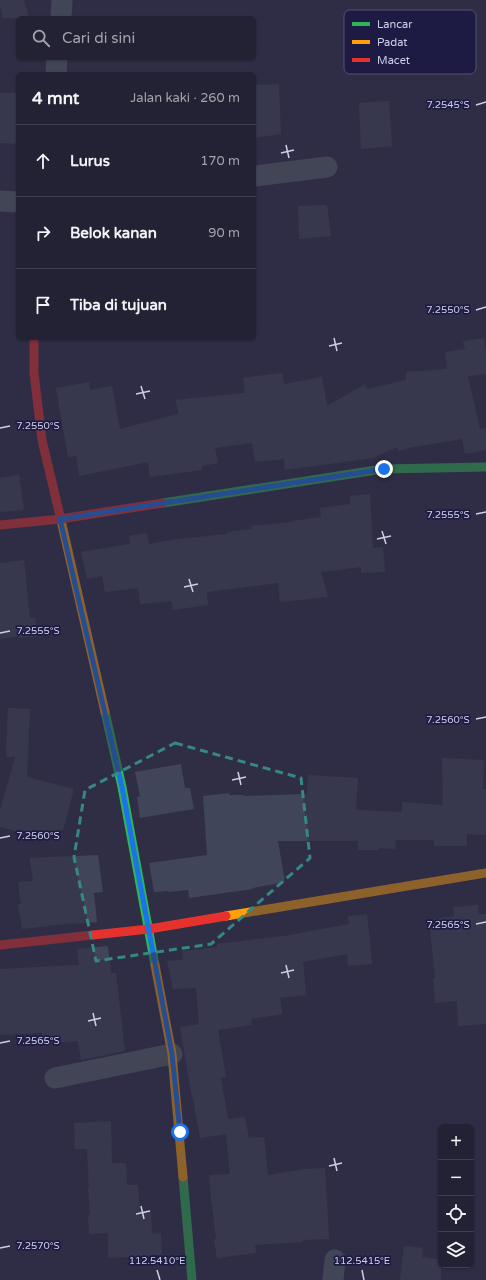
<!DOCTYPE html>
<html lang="id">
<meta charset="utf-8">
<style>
body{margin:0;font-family:"Varela Round",sans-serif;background:#2f2f40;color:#f1f3f6}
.controls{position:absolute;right:12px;bottom:12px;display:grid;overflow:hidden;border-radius:6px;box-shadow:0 1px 3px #0004}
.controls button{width:36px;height:36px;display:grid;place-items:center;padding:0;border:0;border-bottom:1px solid #403f4f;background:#232234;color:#f1f3f6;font:20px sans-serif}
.stop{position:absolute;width:12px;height:12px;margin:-9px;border:3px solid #1a73e8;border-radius:50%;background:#fff}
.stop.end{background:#1a73e8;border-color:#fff;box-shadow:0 1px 4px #0008}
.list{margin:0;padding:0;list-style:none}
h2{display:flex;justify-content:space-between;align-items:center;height:52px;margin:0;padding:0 16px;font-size:17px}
h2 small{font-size:13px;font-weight:400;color:#a3a4ac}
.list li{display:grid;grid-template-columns:26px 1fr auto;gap:12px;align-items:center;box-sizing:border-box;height:72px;padding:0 16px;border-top:1px solid #403f4f}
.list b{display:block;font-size:15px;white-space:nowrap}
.list em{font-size:13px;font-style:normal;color:#a3a4ac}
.icon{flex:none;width:22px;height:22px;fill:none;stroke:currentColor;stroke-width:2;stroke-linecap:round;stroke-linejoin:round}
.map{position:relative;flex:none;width:486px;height:1280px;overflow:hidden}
.search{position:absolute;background:#232234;box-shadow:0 1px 3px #0004;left:16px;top:16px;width:240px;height:44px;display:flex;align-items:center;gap:10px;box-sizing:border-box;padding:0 14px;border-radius:6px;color:#a3a4ac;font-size:15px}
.panel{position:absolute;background:#232234;box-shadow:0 1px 3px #0004;left:16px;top:72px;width:240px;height:268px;border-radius:6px}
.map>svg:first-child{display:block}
</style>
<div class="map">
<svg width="486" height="1280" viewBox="0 0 486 1280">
<rect width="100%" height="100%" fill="#2f2e45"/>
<path fill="#40455a" d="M0 0H24L29 18H3L0 6Z
M279 84 281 134 254 138V85Z
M0 93H18V144L0 143Z
M389 101 392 146 361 149 359 103Z
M327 205 331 236 299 239 298 206Z
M484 338 486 351V374L468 376 480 429 486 428V450L465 454 462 439 408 448 399 451 397 447 373 458 285 470 284 459 255 462 252 443 215 448 218 463 202 466V470L150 477 148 462 79 476 76 456 68 457 56 388 89 382 90 390 112 386 120 429 178 414 176 400 245 393 243 378 282 373 284 384 322 377 327 406 365 384 367 389 406 380V372L447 369 445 352 465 349 463 341Z
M19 475 24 510 0 512V478Z
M370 494 373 548 383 547 385 572 361 573V567L321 572 328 597 280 602 278 583 207 592 208 605 173 610 171 601 140 604 138 588 105 592 102 576 87 579 81 552 130 544 129 536 147 533 149 544 179 539 227 534V532L252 529 251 526 293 522 292 521 321 517 320 508 350 504V496Z
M24 560 30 618H35L37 636 19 638V636L0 639V563Z
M8 708 30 709 27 777 74 789 63 830 30 835 0 827V811L15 757H6Z
M442 758 484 760 483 789H486V835L467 834V846H434V840H396L395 849 379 848V850H358V841H278L285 882 253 888V889L189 898 188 890 169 892 168 891 154 892 149 863 207 855 203 796 229 793V795H244V796L307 794 308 775 358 778 356 810 402 812V802L443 805Z
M181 764 185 788H190L194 809 140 818 137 797 140 796 135 772Z
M98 855 103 892 94 893 97 922 74 924V923L22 929 18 904H21L18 882 33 881 30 858Z
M478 905 479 914H486V1024L458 1026 457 1001 435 1003 433 979 435 978 429 920 454 916 453 907Z
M367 914 372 964 348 966 347 954 303 962 306 995 280 998 282 1014 251 1019 252 1025 218 1030 226 1077 221 1078 228 1119 245 1117 249 1138 264 1137 268 1175 304 1169 325 1168 329 1239 303 1240V1242L255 1245 256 1253 217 1258 214 1239H216L211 1198 209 1175 230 1174 226 1134 200 1138 193 1098H192L180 1027 199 1024 196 988 173 989 167 961 183 960 182 951 217 947V944L284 936 349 924 348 916Z
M108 946 111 973H116L125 1051 81 1060 78 1041 42 1044V1033L0 1035V969L79 965 77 949Z
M111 1121 112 1163H126L127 1185H138L140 1211 151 1210 152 1234 161 1233 162 1255 108 1258V1233L89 1234 88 1215H90L88 1188H89L87 1149H75L74 1123Z
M404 1246 423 1248 422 1257 441 1260V1280H400Z"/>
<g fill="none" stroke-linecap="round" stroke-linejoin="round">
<path stroke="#5a6268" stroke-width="21" d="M61 18 62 0
M56 74 57 58
M254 176 327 167
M0 201 18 202
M55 1078 172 1054
M333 1280 335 1260"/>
<path stroke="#30b455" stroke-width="9" d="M163 503 383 469 486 467
M105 712 122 787 155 965
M183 1177 192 1280"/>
<path stroke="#ff9f0a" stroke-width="9" d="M60 516 105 712
M226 916 486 873
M155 965 172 1054 183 1177"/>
<path stroke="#e5322d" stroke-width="9" d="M34 338V373L42 440 60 516
M0 525 60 519 163 503
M0 945 149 929 226 916"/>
</g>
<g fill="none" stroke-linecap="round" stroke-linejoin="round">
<path stroke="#1a73e8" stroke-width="5" d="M180 1132 172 1054 122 787 60 519 384 469"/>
</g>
<path d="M0 0H486V1280H0ZM175 743 301 778 310 858 211 944 96 961 74 857 85 790Z" fill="#2f2e45" fill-opacity=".55" fill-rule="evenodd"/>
<path fill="none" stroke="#358887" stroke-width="3" stroke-dasharray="8 5" stroke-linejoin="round" d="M175 743 301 778 310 858 211 944 96 961 74 857 85 790Z"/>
<path fill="none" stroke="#cdcfea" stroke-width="1.5" d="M476 105 486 102M286 145 289 158M281 153 294 150M476 310 486 307M334 338 337 351M329 346 342 343M141 386 145 399M136 394 150 391M0 428 10 426M476 514 486 512M382 531 386 544M377 539 391 536M189 579 193 592M184 587 198 584M0 633 10 631M476 719 486 717M238 772 241 785M232 780 246 777M0 838 10 836M476 924 486 922M286 965 289 978M281 973 294 970M93 1013 96 1026M88 1021 101 1018M0 1043 10 1041M334 1158 337 1171M329 1166 342 1163M141 1206 144 1219M136 1214 150 1211M0 1248 10 1246M157 1270 160 1280M362 1270 364 1280"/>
<rect x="344" y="10" width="132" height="64" rx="6" fill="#1d1a43" stroke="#525075" stroke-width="1"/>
<rect x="352" y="22" width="18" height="4" fill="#30b455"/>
<rect x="352" y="40" width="18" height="4" fill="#ff9f0a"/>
<rect x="352" y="58" width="18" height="4" fill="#e5322d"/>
<g font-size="11" fill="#cdcfea">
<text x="377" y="28">Lancar</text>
<text x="377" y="46">Padat</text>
<text x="377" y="64">Macet</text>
</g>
<g font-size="10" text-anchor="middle" fill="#cdcfea" stroke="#1d1a43" stroke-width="3.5" stroke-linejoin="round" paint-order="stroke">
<text x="448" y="108">7.2545°S</text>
<text x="448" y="313">7.2550°S</text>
<text x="38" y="429">7.2550°S</text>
<text x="448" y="518">7.2555°S</text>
<text x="38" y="634">7.2555°S</text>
<text x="448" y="723">7.2560°S</text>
<text x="38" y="839">7.2560°S</text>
<text x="448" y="928">7.2565°S</text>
<text x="38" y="1044">7.2565°S</text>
<text x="38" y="1249">7.2570°S</text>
<text x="157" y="1264">112.5410°E</text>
<text x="362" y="1264">112.5415°E</text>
</g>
</svg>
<div class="controls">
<button>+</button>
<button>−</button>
<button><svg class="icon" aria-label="locate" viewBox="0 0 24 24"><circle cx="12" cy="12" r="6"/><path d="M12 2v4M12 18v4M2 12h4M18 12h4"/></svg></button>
<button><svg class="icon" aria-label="layers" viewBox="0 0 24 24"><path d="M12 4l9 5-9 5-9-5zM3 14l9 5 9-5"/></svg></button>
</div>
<div class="stop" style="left:180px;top:1132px"></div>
<div class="stop end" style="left:384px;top:469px"></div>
<div class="search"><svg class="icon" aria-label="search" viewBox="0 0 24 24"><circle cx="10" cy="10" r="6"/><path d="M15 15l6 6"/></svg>Cari di sini</div>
<section class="panel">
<h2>4 mnt<small>Jalan kaki · 260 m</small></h2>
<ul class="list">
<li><svg class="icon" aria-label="ahead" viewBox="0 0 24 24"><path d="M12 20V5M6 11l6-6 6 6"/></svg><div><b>Lurus</b></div><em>170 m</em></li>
<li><svg class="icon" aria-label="right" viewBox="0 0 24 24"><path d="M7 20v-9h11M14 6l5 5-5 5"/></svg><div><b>Belok kanan</b></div><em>90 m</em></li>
<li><svg class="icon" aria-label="arrive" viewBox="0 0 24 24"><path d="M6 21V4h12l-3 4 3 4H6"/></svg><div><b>Tiba di tujuan</b></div></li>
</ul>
</section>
</div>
